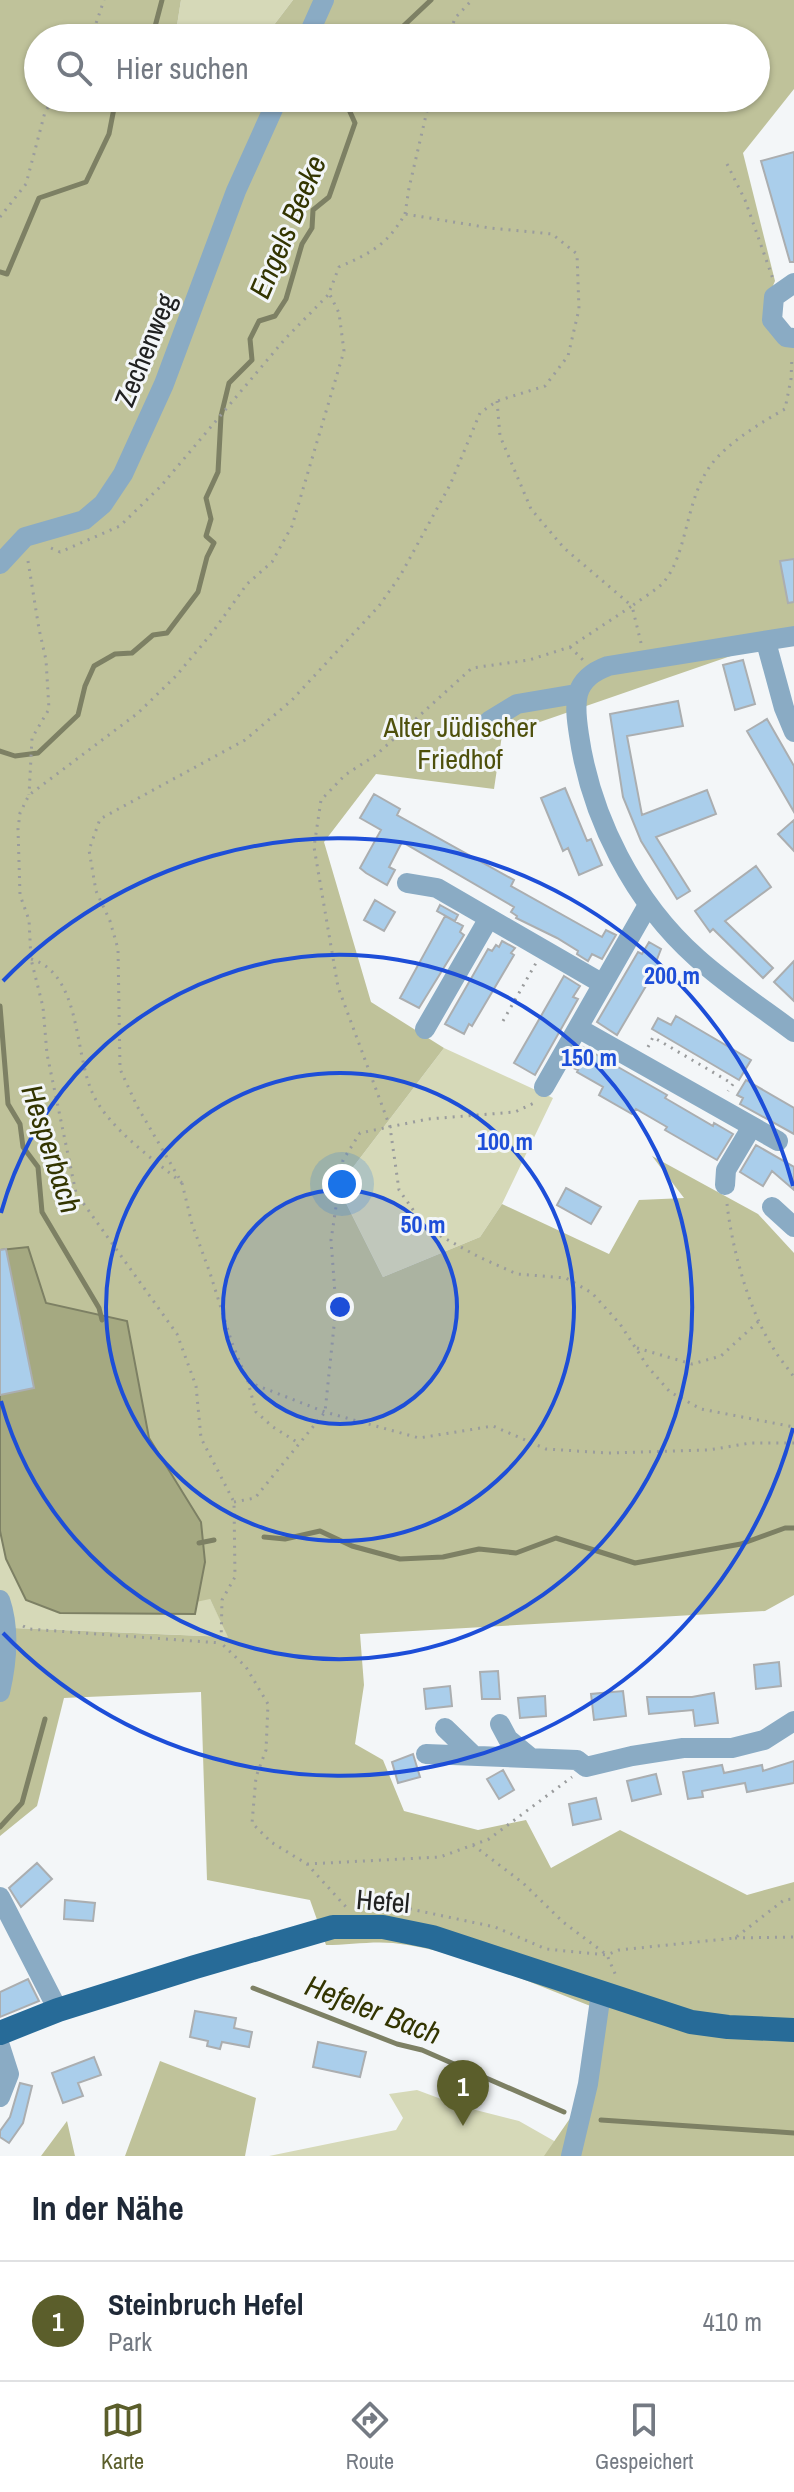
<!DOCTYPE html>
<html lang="de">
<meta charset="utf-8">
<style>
body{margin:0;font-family:"Archivo Narrow",sans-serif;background:#f2f2f3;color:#1f2937}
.you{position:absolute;left:342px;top:1184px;width:28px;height:28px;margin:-20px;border:6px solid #fff;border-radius:50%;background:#1a73e8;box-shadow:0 0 0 12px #1a73e833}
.badge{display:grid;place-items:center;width:52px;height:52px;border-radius:50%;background:#5b5e2b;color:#fff;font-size:26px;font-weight:700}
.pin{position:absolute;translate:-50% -66px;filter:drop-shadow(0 2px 4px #0008)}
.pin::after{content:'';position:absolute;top:42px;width:28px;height:24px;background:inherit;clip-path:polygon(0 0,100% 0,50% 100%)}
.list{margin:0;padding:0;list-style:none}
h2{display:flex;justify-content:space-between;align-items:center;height:104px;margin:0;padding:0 32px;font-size:34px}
h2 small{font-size:26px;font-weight:400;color:#747a83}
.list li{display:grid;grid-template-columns:52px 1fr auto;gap:24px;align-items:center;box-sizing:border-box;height:120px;padding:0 32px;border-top:2px solid #e0e1e3}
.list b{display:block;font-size:30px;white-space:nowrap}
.list p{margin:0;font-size:26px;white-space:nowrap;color:#747a83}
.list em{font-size:26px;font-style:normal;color:#747a83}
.icon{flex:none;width:44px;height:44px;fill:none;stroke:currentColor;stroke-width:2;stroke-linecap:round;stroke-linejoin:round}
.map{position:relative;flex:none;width:794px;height:2156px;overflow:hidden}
.search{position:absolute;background:#fff;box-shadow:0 2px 6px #0004;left:24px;right:24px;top:24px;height:88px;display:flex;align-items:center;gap:20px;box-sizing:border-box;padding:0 28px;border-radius:44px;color:#747a83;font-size:30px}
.sheet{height:224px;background:#fff}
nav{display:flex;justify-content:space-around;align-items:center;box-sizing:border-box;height:112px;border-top:2px solid #e0e1e3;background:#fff;font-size:22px;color:#747a83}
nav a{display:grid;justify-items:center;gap:4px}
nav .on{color:#5b5e2b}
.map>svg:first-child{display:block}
</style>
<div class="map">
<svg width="794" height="2156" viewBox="0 0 794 2156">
<rect width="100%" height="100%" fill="#f3f6f8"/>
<path fill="#d6d9b8" d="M181 0H293L264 38H175Z
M444 1048 553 1098 502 1204 480 1237 383 1277 338 1187Z
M0 1526 210 1599 229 1637 13 1628 0 1687Z
M417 2090 460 2106 519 2121 563 2146 564 2156H269L396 2130 403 2118 389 2094Z"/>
<path fill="#bfc29a" d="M0 0H181L175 38H38V98H756V38H264L293 0H794V89L743 153 775 281 769 295 794 344V634L502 735 494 789 376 774 324 842 371 1002 444 1048 338 1187 383 1277 480 1237 502 1204 609 1254 639 1200 684 1198 652 1156 758 1214 794 1253V1595L765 1611 360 1634 364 1685 355 1744 383 1760 404 1811 478 1830 526 1820 551 1868 620 1830 747 1895 794 1882V2156H544L582 2101 593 2007C529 1982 462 1951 393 1943 372 1941 347 1945 326 1945L310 1900 207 1880 201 1692 64 1698 37 1806 0 1836V1687L13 1628 228 1637 210 1599 177 1606 0 1526Z
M160 2061 256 2098 245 2156H125Z
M67 2121 75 2156H41Z"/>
<path fill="#a5a981" stroke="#7d8064" stroke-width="2" d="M28 1247 46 1303 127 1321 149 1438 201 1522 205 1562 195 1614 60 1613 26 1600 6 1559 0 1531V1250Z"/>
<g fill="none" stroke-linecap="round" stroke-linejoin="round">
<path stroke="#7d8064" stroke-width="5" d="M152 38 162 0
M395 38 397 32 431 0
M0 272 7 274 39 198 86 182 109 134 116 98
M0 751 15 756 38 753 78 715 85 686 94 666 115 654 132 653 153 635 167 633 198 592 207 557 214 543 206 536 211 519 206 498 218 472 221 416 229 383 252 360 250 339 259 321 275 316 286 299 302 244 312 228 313 210 329 197 355 123 346 103 351 98
M0 1006 8 1104 20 1124 23 1147 38 1167 42 1212 99 1308 102 1320
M264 1537 285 1539 320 1531 352 1546 400 1559 443 1557 479 1549 516 1553 556 1538 635 1563 741 1544 785 1528H794
M199 1543 214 1540
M0 1827 22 1803 45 1719
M253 1988 397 2044 422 2050 564 2112
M601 2120 794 2133"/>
</g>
<path fill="#aaceeb" stroke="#abaeb0" stroke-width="2" d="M794 152V262H790L761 161Z
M794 559V602L788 603 780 561Z
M743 660 755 704 735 710 723 665Z
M678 701 683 726 627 736 642 815 707 790 716 814 656 837 690 891 677 899 641 841 623 797 610 714Z
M767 719 794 766V812L747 731Z
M565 788 587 841 591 839 602 865 579 875 568 848 563 851 541 798Z
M374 794 400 809 397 815 514 880 511 886 602 937 606 930 616 935 602 959 592 954 588 961 577 954 578 951 557 938 516 918 517 916 511 912 514 907 402 842 389 867 395 870 387 885 366 873 360 868 381 830 360 818Z
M794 820V851L778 834Z
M756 866 771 887 725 921 773 968 763 978 713 929 710 932 695 911Z
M375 900 395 912 384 931 364 920Z
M440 905 458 915 455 921 437 911Z
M445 916 463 926 460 932 464 935 419 1008 400 998Z
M502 941 515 948 511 953 514 955 472 1026 469 1024 464 1034 445 1024 488 949 492 951 496 945 499 947Z
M649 942 661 949 656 962 659 964 617 1035 597 1022 638 952 642 954Z
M794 961V1001L774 982Z
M564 976 580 986 573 997 578 999 535 1075 514 1063Z
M676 1016 751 1060 739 1080 652 1029 658 1018 671 1025Z
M583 1047 667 1095 665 1098 713 1126 714 1123 733 1134 717 1160 665 1130 667 1127 636 1109 632 1114 599 1095 603 1087 577 1072 578 1070 571 1067Z
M746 1080 794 1108V1134L740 1104 743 1098 737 1095Z
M756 1145 794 1167V1190L772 1171 763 1186 740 1172Z
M566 1188 601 1207 591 1224 557 1205Z
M6 1249 34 1388 0 1395V1250Z
M779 1662 781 1686 756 1689 754 1665Z
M498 1671 500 1699H482L480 1672Z
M450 1686 452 1706 426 1709 424 1689Z
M623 1691 626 1716 594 1720 591 1694Z
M714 1693 718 1723 695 1726 693 1710 649 1714 647 1697H692Z
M545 1696 546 1716 520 1718 518 1698Z
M413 1754 420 1777 398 1783 392 1762Z
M794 1761V1783L747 1792 745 1783 702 1791 703 1797 688 1799 683 1772 722 1765 724 1773 762 1765 763 1771Z
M503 1770 514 1790 499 1799 487 1779Z
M656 1774 661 1794 632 1801 627 1781Z
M596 1798 601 1819 573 1825 569 1804Z
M37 1863 52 1879 21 1907 9 1888Z
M65 1900 95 1903 93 1921 64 1919Z
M28 1979 39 2001 0 2017V1992Z
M195 2011 236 2018 234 2028 252 2032 249 2047 222 2042 220 2049 207 2046 208 2041 190 2037Z
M318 2042 366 2052 360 2077 313 2067Z
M94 2057 101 2075 78 2083 83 2096 63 2103 52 2073Z
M20 2083 32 2086 23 2123 9 2143 0 2137V2131L10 2117Z"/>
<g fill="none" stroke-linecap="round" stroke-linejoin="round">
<path stroke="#9a9c9d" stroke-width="3" stroke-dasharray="2 6" stroke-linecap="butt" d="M91 38 104 0
M448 38 455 18 472 0
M727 164 745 200 773 279
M405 214 409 188 430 98
M0 217 26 184 45 112 54 98
M497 401 500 436 531 509 564 548 632 606 570 647 529 660 472 668 376 755 345 775 321 800 314 847 338 987 390 1127 399 1190 426 1228 479 1257 517 1274 566 1278 592 1293 620 1324 648 1367 670 1392 701 1409 794 1427
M51 548 60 552 120 526 161 486 285 339 329 294
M28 561 39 629 46 660 49 709 32 738 29 795
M641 643 632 606C641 599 653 592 662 584 688 556 685 499 711 465 727 443 762 422 785 409L791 379 792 356
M570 647 583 660
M31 959C81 974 74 1051 92 1092 107 1127 153 1159 182 1183L137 1106 120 1069 118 949 110 921 96 891 89 850 100 819 245 740 291 701 379 606 400 576 450 485 480 413 497 401 545 386 568 356 579 309 577 254 552 234 490 228 405 214C387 245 371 253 339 267L329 293 339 313 344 351 292 526 272 562 247 584 212 633 176 676 138 713 29 795 20 813 18 829 20 895 29 920 31 959 43 1007 47 1054 76 1193 177 1334 196 1386 201 1438 234 1502 235 1577 222 1600 221 1643 246 1667 268 1704 266 1750 256 1777 252 1823 271 1842 307 1864 346 1907
M503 1021 536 963
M648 1047 653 1037 733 1084 728 1091
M182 1183 192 1224 210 1273 232 1343 248 1382 256 1412 273 1427 300 1444
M727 1204C732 1248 748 1308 772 1346 778 1357 787 1367 794 1377
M637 1348 692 1364 721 1356 760 1320
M248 1382 325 1412 419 1438 493 1426 546 1449 608 1453 709 1450 750 1443H794
M234 1502 255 1498 325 1412 336 1307 331 1240 343 1160 360 1133 428 1119 515 1112 534 1103
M23 1626 29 1629 221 1643
M473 1845 523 1883 563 1922 607 1955 616 1976
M307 1864 440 1857 489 1839 572 1777
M394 1908 401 1907 495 1927 546 1949 607 1955 619 1950 735 1938 784 1900 794 1899
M735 1938 794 1937"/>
<path stroke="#8aabc4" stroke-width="20" d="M307 38 324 0
M794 283 774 297 772 320 786 337 794 338
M0 564 25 537 84 520 103 504 123 474 164 384 236 191 278 98
M794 636 608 666C572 679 574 703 579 735 591 818 634 902 697 958 727 985 762 1008 794 1032
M766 642 784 708 794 732
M489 721 517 704 576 694
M407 883 437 888 603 984
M578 1028 778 1141
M425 1029 489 918
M544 1087 648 905
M725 1185 726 1170 751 1128
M772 1207 794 1227
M0 1600C10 1629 7 1662 0 1692
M500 1724 508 1739 531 1758
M445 1728 474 1756
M426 1754 577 1760 586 1767 632 1756 683 1748H732L764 1740 794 1721
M0 1897 58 2010
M0 2046 9 2074 0 2097
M571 2156 588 2084 601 1993"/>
<path stroke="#276b98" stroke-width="24" d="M0 2033 58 2010 195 1967 333 1927H383L432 1937 691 2022 728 2027 794 2030"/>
</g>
<circle cx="340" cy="1307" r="117" fill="#1d4ed8" fill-opacity=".12"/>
<g fill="none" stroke="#1d4ed8" stroke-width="4">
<circle cx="340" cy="1307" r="117"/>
<circle cx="340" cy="1307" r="234"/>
<path d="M1 1213A352 352 0 1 1 1 1401"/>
<path d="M793 1428A469 469 0 0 1 3 1633M3 981A469 469 0 0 1 793 1186"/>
</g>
<g text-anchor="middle" stroke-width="6" stroke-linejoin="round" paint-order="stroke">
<g font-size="28" fill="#202121" stroke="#f3f6f8">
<text transform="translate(145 350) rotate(-68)" y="10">Zechenweg</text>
<text transform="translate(383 1901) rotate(5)" y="10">Hefel</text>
</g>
<g font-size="28" fill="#4e500c" stroke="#f3f6f8">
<text x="460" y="737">Alter Jüdischer<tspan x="460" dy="32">Friedhof</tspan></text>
</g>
<g font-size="30" font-style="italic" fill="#333501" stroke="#f3f6f8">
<text transform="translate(288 227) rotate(-67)" y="10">Engels Beeke</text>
<text transform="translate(51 1149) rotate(72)" y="10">Hesperbach</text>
<text transform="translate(373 2010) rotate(21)" y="10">Hefeler Bach</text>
</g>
</g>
<circle cx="340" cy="1307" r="12" fill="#1d4ed8" stroke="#f3f6f8" stroke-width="4"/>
<g font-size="24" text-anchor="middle" font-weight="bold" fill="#1d4ed8" stroke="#f3f6f8" stroke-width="6" stroke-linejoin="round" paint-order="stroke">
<text x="672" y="984">200 m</text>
<text x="589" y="1066">150 m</text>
<text x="505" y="1150">100 m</text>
<text x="423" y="1233">50 m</text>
</g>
</svg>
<div class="you"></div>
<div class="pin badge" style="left:463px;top:2126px">1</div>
<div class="search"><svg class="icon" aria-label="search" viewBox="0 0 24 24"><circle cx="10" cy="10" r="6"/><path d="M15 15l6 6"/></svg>Hier suchen</div>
</div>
<section class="sheet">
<h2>In der Nähe<small></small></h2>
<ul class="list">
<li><span class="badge">1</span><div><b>Steinbruch Hefel</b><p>Park</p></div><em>410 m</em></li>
</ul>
</section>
<nav>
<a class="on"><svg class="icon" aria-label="map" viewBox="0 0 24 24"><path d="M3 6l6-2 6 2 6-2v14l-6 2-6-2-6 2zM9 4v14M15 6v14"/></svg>Karte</a>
<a><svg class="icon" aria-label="directions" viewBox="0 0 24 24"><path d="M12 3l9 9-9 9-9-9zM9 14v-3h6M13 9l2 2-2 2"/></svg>Route</a>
<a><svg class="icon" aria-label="saved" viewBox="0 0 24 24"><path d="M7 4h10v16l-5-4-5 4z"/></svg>Gespeichert</a>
</nav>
